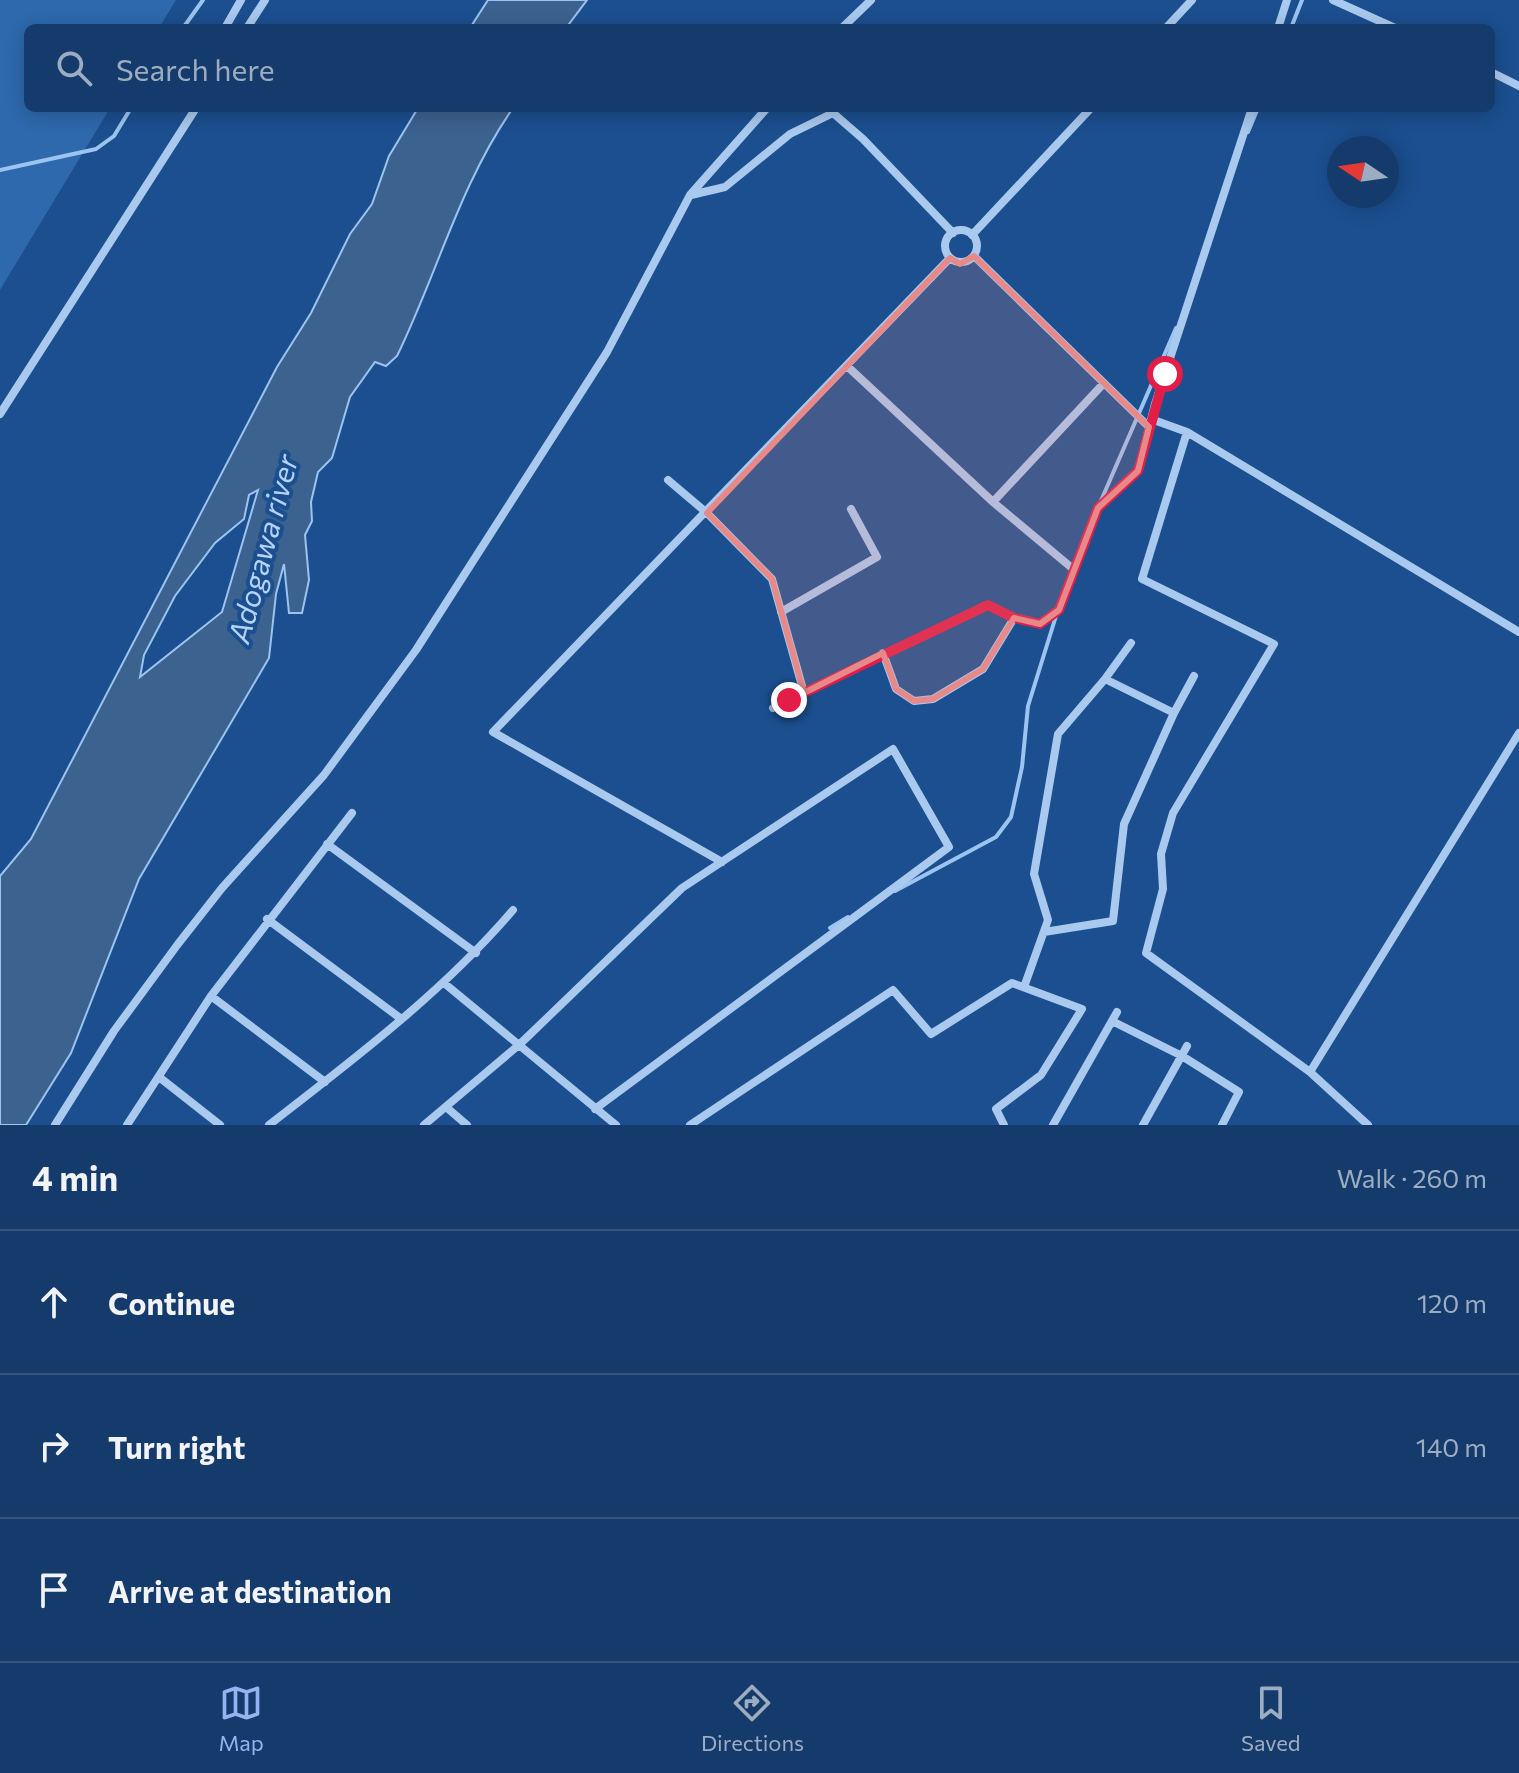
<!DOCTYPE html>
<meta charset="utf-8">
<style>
body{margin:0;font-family:Commissioner,sans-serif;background:#214673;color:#f1f3f6}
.compass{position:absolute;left:1327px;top:136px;width:72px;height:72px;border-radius:50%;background:#143b6b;box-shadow:0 4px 20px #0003;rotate:283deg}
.stop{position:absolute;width:24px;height:24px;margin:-18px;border:6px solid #e11d48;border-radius:50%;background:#fff}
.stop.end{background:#e11d48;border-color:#fff;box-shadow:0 2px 8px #0008}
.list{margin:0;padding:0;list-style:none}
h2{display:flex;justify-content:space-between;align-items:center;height:104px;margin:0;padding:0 32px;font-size:34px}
h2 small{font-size:26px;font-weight:400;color:#9dadc1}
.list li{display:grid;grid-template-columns:52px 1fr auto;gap:24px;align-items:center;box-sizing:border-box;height:144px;padding:0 32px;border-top:2px solid #33557e}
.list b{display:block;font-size:30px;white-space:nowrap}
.list em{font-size:26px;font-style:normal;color:#9dadc1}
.icon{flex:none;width:44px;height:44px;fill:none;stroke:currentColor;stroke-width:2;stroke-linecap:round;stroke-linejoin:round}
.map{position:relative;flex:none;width:1519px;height:1125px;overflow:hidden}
.search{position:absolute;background:#143b6b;box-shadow:0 4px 20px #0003;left:24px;right:24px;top:24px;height:88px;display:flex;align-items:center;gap:20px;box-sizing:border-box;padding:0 28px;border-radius:12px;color:#9dadc1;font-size:30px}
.sheet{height:536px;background:#143b6b}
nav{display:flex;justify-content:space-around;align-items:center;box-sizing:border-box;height:112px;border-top:2px solid #33557e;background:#143b6b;font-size:22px;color:#9dadc1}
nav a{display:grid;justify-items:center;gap:4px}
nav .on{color:#95b2f1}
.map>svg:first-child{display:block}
</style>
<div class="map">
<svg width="1519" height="1125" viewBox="0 0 1519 1125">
<rect width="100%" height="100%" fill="#1b4f8f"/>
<path fill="#2e69ad" d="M0 0H176L159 28H28V108H110L0 290Z"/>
<path fill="#3c6290" stroke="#9cc4f0" stroke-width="2" fill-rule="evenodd" d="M488 0H587L566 28H470Z
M418 108H513C460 184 437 274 397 356L386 366 375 362 350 397 332 458 318 472 311 502 312 521 305 535 309 580 302 613H289L284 564 276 594 269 658 139 879 71 1053 26 1125H0V876L31 839 277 367 311 313 350 234 372 204 389 156ZM258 490 222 612 140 677 144 655 175 596 215 543 244 519 249 495Z"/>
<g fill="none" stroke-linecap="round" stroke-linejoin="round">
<path stroke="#9cc4f0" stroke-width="4" d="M183 28 203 0
M1291 28 1302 0
M1248 132 1258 108
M0 170 96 149 114 136 131 108
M1100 503 1176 328
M895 891 996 837 1011 817 1022 767 1028 706 1056 616
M830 928 848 917"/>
<path stroke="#a9c9ee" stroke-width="8" d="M1333 0 1395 28
M225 28 241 0
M247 28 265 0
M842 28 871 0
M1166 28 1192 0
M1278 28 1287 0
M1491 72 1519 86
M691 195 725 187 790 134 833 113 863 139 953 233
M945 246a16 16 0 1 1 32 0a16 16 0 1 1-32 0Z
M972 235 1091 108
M974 256 1149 427
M847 366 993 502 1072 568
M0 414 196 108
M1151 419 1187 432 1519 632
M1187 432 1142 579 1274 644 1173 813 1161 854 1163 889 1146 953 1310 1072 1368 1125
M668 480 707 513 772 579 804 693
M993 502 1104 383
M781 612 877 557 851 509
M883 653 896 689 914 701 933 699 983 669 1014 618
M1105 679 1131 643
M773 708 988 605 1014 618 1040 624 1059 610 1098 508 1138 471 1155 404 1252 108
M1174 713 1194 676
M327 844 476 953
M722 862 493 732 950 258
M267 919 400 1018
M444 983 616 1125
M1024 987 1048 920 1034 874 1058 734 1105 679 1174 713 1124 824 1113 921 1044 932
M211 996 325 1082
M1112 1021 1182 1056 1239 1092 1222 1125
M1310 1072 1519 733
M159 1077 220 1125
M446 1107 467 1125
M55 1125 114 1031 178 944 222 888 324 775 416 650 607 352 690 195 767 108
M127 1125 211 996 352 813
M269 1125C354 1059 443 992 513 910
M424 1125 520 1044 682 888 893 749 949 847 595 1109
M690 1125 893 990 931 1034 1012 983 1082 1009 1041 1075 996 1109 1004 1125
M1053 1125 1117 1012
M1143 1125 1187 1046"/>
</g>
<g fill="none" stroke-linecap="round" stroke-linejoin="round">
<path stroke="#e11d48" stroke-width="10" d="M789 700 988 605 1014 618 1040 624 1059 610 1098 508 1138 471 1165 374"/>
</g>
<path fill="#e88989" fill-opacity="0.2" stroke="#e88989" stroke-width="6" stroke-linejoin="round" d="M974 256 1149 427 1138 471 1098 508 1059 610 1040 624 1014 618 983 669 933 699 914 701 896 689 883 653 804 693 772 579 707 513 950 258 960 264Z"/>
<g text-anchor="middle" stroke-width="8" stroke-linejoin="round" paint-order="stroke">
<g font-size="30" font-style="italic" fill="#b5d3f5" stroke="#1b4f8f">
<text transform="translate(264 549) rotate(-75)" y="10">Adogawa river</text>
</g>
</g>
</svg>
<svg class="compass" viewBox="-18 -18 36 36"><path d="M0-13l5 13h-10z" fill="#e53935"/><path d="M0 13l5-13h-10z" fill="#9dadc1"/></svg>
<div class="stop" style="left:1165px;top:374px"></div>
<div class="stop end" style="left:789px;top:700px"></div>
<div class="search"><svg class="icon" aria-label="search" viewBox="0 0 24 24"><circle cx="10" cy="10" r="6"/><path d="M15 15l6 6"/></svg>Search here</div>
</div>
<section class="sheet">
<h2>4 min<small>Walk · 260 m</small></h2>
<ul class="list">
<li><svg class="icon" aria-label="ahead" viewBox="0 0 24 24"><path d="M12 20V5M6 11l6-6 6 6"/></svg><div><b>Continue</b></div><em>120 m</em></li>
<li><svg class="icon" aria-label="right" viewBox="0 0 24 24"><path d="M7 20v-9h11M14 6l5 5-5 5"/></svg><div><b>Turn right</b></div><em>140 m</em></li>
<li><svg class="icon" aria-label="arrive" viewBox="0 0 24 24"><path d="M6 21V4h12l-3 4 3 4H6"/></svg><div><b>Arrive at destination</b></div></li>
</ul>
</section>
<nav>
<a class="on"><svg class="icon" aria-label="map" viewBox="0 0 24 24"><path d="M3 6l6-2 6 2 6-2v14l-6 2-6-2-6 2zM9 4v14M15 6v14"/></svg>Map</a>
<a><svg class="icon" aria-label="directions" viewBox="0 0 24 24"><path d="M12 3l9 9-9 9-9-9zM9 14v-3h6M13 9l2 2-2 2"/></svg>Directions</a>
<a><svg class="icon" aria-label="saved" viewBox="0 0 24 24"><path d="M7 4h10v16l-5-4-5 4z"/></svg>Saved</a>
</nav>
